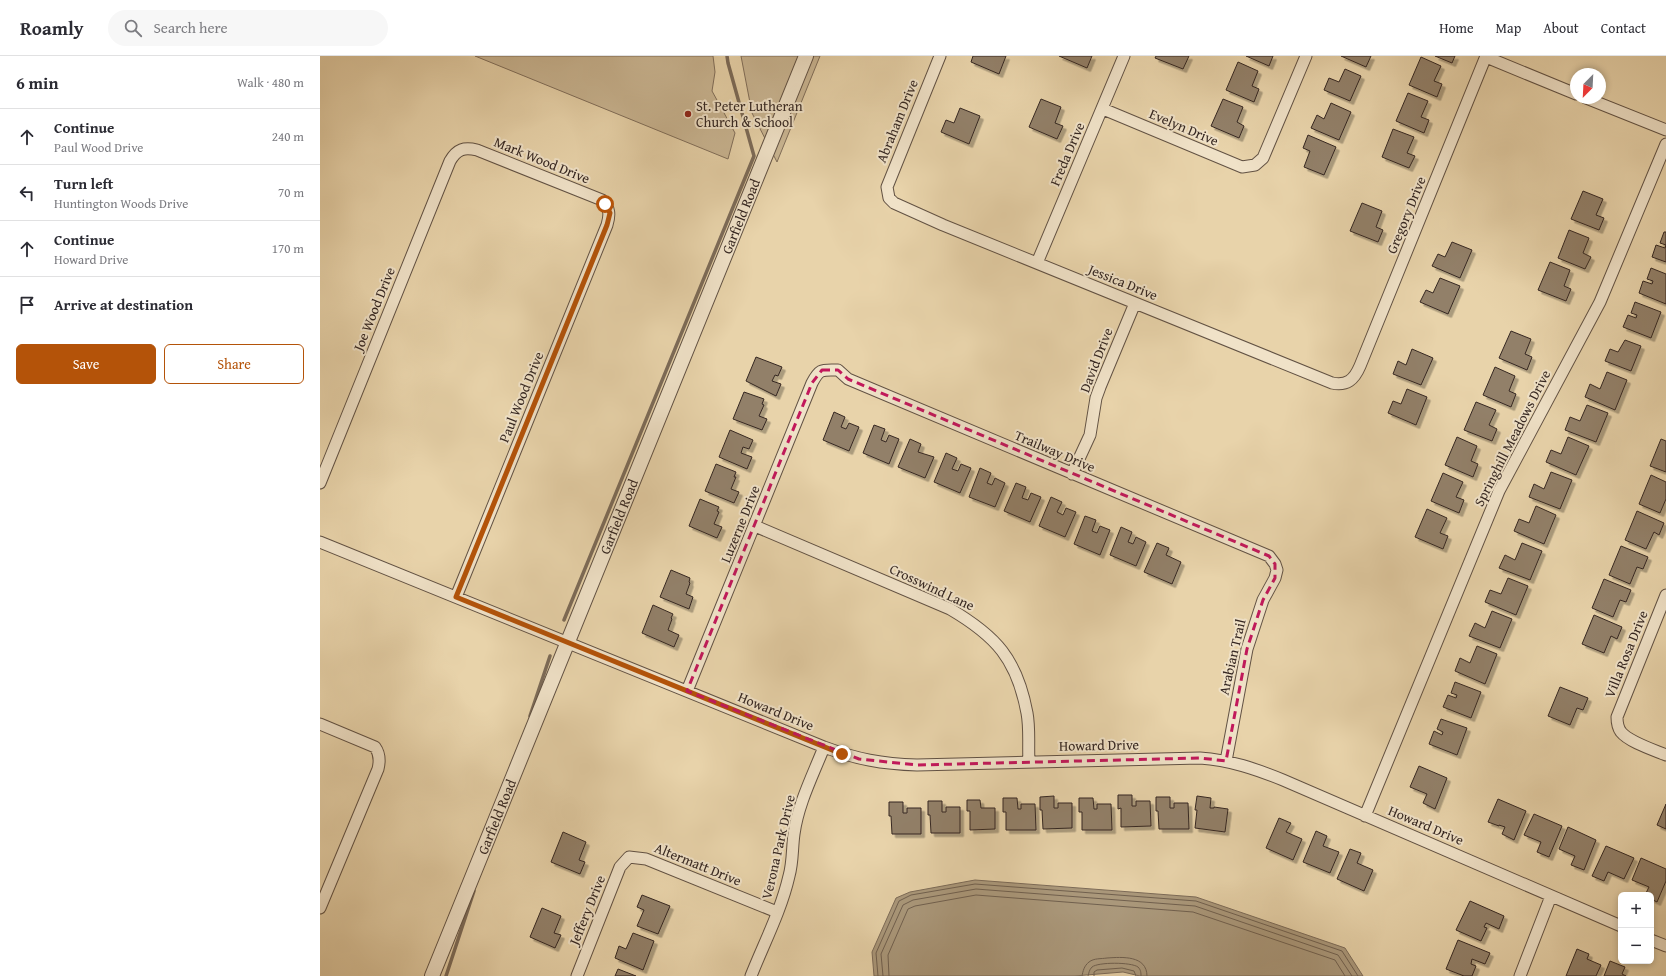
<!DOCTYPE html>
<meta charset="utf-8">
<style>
body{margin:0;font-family:"Gentium Book Plus",serif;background:#f7f7f7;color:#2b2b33}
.controls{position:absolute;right:12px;bottom:12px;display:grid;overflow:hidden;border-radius:6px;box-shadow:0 2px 6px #0003}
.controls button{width:36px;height:36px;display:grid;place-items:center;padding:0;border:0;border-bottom:1px solid #e1e1e2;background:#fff;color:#2b2b33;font:20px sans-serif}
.compass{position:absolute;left:1250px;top:12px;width:36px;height:36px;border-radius:50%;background:#fff;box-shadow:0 2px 6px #0003;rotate:204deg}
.stop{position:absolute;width:12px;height:12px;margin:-9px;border:3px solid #b45309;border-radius:50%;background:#fff}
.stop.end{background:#b45309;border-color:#fff;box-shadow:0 1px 4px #0008}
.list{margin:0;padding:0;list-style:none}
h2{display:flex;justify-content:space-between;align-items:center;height:52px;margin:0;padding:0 16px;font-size:17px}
h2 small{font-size:13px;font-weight:400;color:#7c7c81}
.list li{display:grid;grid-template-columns:26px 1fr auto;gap:12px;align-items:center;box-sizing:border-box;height:56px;padding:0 16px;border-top:1px solid #e1e1e2}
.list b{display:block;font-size:15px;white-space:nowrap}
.list p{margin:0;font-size:13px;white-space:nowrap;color:#7c7c81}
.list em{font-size:13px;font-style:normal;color:#7c7c81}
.actions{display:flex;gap:8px;padding:12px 16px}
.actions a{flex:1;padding:9px 0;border:1px solid #b45309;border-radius:6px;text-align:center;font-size:14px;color:#b45309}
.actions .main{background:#b45309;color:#fff}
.icon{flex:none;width:22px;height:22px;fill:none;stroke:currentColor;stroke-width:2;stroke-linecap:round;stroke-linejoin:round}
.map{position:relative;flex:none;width:1346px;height:920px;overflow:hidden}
header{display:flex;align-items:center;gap:24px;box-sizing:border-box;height:56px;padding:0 20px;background:#fff;border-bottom:1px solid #e1e1e2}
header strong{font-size:19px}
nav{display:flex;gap:22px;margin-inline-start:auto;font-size:14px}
.search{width:280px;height:36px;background:#f7f7f7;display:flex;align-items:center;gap:10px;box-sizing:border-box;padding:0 14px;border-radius:22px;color:#7c7c81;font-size:15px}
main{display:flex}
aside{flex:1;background:#fff}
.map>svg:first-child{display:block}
</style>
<header>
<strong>Roamly</strong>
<div class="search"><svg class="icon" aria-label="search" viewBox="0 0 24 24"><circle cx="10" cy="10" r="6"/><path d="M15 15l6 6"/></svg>Search here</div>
<nav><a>Home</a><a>Map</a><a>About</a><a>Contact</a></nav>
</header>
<main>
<aside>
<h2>6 min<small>Walk · 480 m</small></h2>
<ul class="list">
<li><svg class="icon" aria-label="ahead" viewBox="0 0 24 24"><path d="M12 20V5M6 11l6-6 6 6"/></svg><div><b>Continue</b><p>Paul Wood Drive</p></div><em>240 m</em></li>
<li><svg class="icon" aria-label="left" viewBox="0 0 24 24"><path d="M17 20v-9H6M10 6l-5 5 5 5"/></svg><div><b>Turn left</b><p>Huntington Woods Drive</p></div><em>70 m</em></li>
<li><svg class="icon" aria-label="ahead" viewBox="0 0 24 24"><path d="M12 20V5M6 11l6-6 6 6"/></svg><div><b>Continue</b><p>Howard Drive</p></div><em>170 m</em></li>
<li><svg class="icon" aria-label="arrive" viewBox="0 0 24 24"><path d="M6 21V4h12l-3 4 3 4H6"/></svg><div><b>Arrive at destination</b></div></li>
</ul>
<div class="actions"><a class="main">Save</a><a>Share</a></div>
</aside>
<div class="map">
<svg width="1346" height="920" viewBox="0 0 1346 920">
<defs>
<filter id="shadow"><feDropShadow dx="3.5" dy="3.5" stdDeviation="0" flood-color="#0004"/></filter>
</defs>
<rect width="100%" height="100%" fill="#e8d3aa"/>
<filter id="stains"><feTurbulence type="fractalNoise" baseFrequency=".005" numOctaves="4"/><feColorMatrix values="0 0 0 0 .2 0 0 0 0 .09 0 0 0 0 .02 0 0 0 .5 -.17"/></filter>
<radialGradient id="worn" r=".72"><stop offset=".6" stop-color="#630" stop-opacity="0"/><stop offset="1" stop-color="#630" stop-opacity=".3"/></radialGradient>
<path fill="#cab693" stroke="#806e5a" d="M155 0H393L395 16 392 35 415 77 408 103Z
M421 0H500L457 106 432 57Z"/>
<path fill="#ab997c" stroke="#7c6b58" d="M655 824 876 841 1025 892 1043 920H820L803 916 754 920H554L552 896 576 842 590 836Z"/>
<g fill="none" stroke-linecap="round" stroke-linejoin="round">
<path stroke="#70604f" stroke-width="1" d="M558 920 556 897 579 845 591 839 655 828 876 845 1022 895 1038 920
M563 920 561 898 583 849 593 844 656 833 875 850 1018 899 1032 920
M569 920 568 899 588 853 595 850 656 839 873 856 1015 904 1025 920
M762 920C763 915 764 910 769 906 774 902 781 903 787 902 802 901 827 899 827 920
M768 920C769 917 769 914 772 911 778 906 811 906 818 911 821 914 821 917 821 920
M774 920V916L777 914 802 912 814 915 816 920"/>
<path stroke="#7c6b58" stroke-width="3.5" d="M244 564 434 100 408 7 407 0
M210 660 230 600
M126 920 154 835"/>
</g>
<path fill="#928069" stroke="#352722" filter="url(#shadow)" d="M653 0H686L679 18 651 6Z
M739 0H772L767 12Z
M836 0H869L863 13 835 2Z
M926 0H953L949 10Z
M1021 0H1051L1046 11Z
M1115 0H1135L1132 7Z
M1101 1 1121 10 1114 25 1122 28 1117 41 1089 29Z
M918 6 938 15 932 30 939 33 934 46 906 34Z
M1025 13 1041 20 1030 45 1004 34 1009 22 1019 26Z
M1088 37 1108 45 1101 61 1109 64 1104 77 1076 65Z
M721 43 741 51 735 67 743 70 737 83 709 71Z
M903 43 923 51 917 66 924 70 919 82 891 70Z
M1011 47 1031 56 1019 84 991 72 997 59 1004 63Z
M640 52 660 60 649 88 621 76 626 64 634 67Z
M1073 73 1094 81 1087 97 1095 100 1089 112 1062 101Z
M988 79 1016 91 1004 119 984 111 990 95 983 92Z
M1263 135 1283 143 1276 159 1284 162 1279 174 1251 163Z
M1042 147 1062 155 1056 171 1063 174 1058 186 1030 175Z
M1249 174 1269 182 1263 197 1271 201 1265 213 1238 202Z
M1344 176H1346V206L1332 201 1336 189 1345 192 1346 189 1340 187Z
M1132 186 1152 194 1140 222 1112 210 1118 198 1125 201Z
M1230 206 1250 214 1244 230 1251 233 1246 245 1218 234Z
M1331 212 1346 218V248L1319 237 1323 225 1332 228 1333 225 1327 223Z
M1120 222 1140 230 1128 258 1100 246 1106 234 1113 237Z
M1315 246 1341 256 1331 282 1303 271 1308 259 1316 262 1317 259 1311 257Z
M1191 275 1211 283 1205 298 1212 301 1207 314 1179 302Z
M1305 284 1321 290 1311 315 1285 305 1290 293 1298 296Z
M1092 293 1113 302 1101 329 1073 318 1078 305 1086 309Z
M436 301 462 311 458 320 455 319 452 325 461 328 456 340 426 325Z
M1175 311 1195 320 1189 335 1196 338 1191 351 1163 339Z
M1287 316 1307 324 1295 354 1265 341 1270 328 1280 333Z
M1087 333 1107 341 1096 369 1068 357 1073 345 1081 348Z
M424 336 444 343 442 348 444 349 439 360 447 363 442 374 413 363Z
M1156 346 1176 354 1169 369 1177 373 1172 385 1144 374Z
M1267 349 1288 357 1276 386 1245 374 1250 361 1260 365Z
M514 356 525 361 521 371 526 373 529 367 539 371 529 395 503 384Z
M554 369 565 373 561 384 566 386 569 379 579 383 569 408 543 397Z
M410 374 433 384 429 393 423 391 421 397 432 401 427 413 399 401Z
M1137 381 1157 390 1151 405 1158 408 1153 421 1125 409Z
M1248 381 1269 390 1256 419 1226 406 1231 394 1241 398Z
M590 383 601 388 598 396 614 401 605 422 578 411Z
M1341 383 1346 385V416L1330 410Z
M626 397 637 402 632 413 638 415 641 408 651 412 640 437 614 426Z
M396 408 416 416 414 421H416L411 433 419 436 414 447 385 435Z
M660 412 671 417 667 427 672 429 675 422 685 427 675 451 649 441Z
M1231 416 1252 424 1240 453 1209 441 1214 428 1224 433Z
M1123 417 1143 426 1136 441 1144 444 1139 457 1111 445Z
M1331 419 1346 426V443L1340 457 1319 448Z
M696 427 706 431 702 442 708 444 711 437 721 441 710 466 684 455Z
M731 441 742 446 737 456 743 459 746 452 756 456 745 481 719 470Z
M380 443 399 451 397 455 399 456 394 468 402 471 397 482 369 470Z
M1216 450 1236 459 1224 488 1194 475 1199 463 1209 467Z
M1107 453 1127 462 1120 477 1128 480 1123 493 1095 481Z
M1317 455 1344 467 1339 479 1334 476 1326 493 1305 484Z
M765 460 776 464 772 475 777 477 780 470 790 474 780 499 754 488Z
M801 471 812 476 808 486 813 488 816 481 826 486 816 510 790 499Z
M837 487 849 492 846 499 861 506 852 528 824 516Z
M1202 487 1222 495 1210 524 1179 512 1185 499 1195 504Z
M1301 490 1328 501 1323 513 1317 511 1310 528 1289 519Z
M351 514 370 522 369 526 370 527 366 538 373 541 369 553 340 541Z
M1188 522 1208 530 1196 559 1165 546 1170 534 1181 538Z
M1284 523 1311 534 1306 546 1300 544 1293 561 1272 552Z
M333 549 353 558 351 562 352 563 348 574 359 579 354 591 322 577Z
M1172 555 1192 563 1180 592 1149 580 1155 567 1165 572Z
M1274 559 1302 571 1297 583 1291 580 1284 597 1262 588Z
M1157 590 1177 598 1165 628 1135 615 1140 602 1150 607Z
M1135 626 1161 636 1151 662 1123 651 1128 639 1136 642 1137 639 1131 637Z
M1240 631 1268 642 1263 654 1257 652 1250 669 1228 660Z
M1121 663 1147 672 1137 699 1109 688 1114 675 1122 679 1123 676 1117 673Z
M1099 710 1127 722 1115 753 1103 747 1107 738 1090 731Z
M798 739H812V750H816V745H830L831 770 801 771V752L798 753Z
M734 740V752H738V747H752V772L723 773 722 754H720V741Z
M877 740 891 742 890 752H894V751L908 753 905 776 875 772 877 754H875Z
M836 741H850V752H854V747H868L869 773H839L838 755H836Z
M683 742H697L698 753H701V748H715L716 774H686V756H683Z
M759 742H773L774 753H777V748H791L792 774H762V756H759Z
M1178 743 1206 755 1194 784 1182 778 1185 771 1179 769V770L1168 766Z
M647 744H660L661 752H675V773L650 774V755H647Z
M608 745H622V756H626V751H640V777H611L610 759H608Z
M569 746H583V757H587V752H601V778H572L571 760H569Z
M1346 748V773L1337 769Z
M1214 758 1242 770 1229 801 1217 796 1221 786 1204 779Z
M959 762 971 767 966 776 982 783 973 804 946 792Z
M1248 771 1276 784 1264 814 1251 809 1255 800 1239 793Z
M996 775 1007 780 1003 790 1019 796 1010 817 983 806Z
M243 776 266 786 259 804 265 806 260 818 231 806Z
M1286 790 1314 802 1304 823 1288 816 1284 825 1272 820Z
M1030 793 1041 797 1037 807 1053 814 1044 835 1017 823Z
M1321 802 1346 813V825L1337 846 1331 843V839H1325L1329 831 1312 824Z
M322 839 350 850 338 878 317 870 324 854 317 851Z
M1150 845 1184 860 1179 873 1166 867 1164 871 1167 872 1161 885 1136 874Z
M222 852 241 860 234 877 241 879 235 892 210 881Z
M313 877 334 885 323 914 295 902 299 890 306 893Z
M1138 884 1170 897 1165 908 1152 903 1151 908 1156 910 1152 920H1144L1126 913Z
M1257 893 1269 898 1267 903 1281 909 1276 920H1246Z
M1290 905 1305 911 1302 918 1306 920H1284Z
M298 913 316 920H295Z"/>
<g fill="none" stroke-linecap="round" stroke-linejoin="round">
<defs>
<path id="minor" d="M620 0 567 131 569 142 574 147 623 169 1012 327C1027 330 1034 324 1040 310L1166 0
M1166 1 1256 38
M1266 42 1346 74
M783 53 922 111 935 109 943 102 986 0
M717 207 804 0
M752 418 770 379 776 342 780 331 815 247
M0 427 130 105C137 93 144 91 157 94L282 144C290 152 290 159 287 169L136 541
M435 470 630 553C676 580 697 603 707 657 710 673 708 690 709 706
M0 486 504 691C536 703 562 708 597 709L880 702C910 704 936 713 963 724L1301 870
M1346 539 1297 661C1297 666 1298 672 1301 676 1309 686 1334 694 1346 699
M367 635 492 327C500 312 502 314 518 314L528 323 949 500 955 508 957 514 955 522 943 544 927 593 906 705
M0 668 55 691C60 698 60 705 58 713L0 852
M1045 760 1179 435 1280 246 1346 88
M1331 884 1346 890
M257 920 300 811 309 801 326 803 457 856
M431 920C444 887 461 855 469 820 473 806 472 792 474 778 478 748 493 719 504 691
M1200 920 1231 840"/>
<g id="tertiary">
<path id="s1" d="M112 920 486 0"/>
</g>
</defs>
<use href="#minor" stroke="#625244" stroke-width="13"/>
<use href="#tertiary" stroke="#625244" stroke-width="16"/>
<use href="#minor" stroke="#f0e2c8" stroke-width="11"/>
<use href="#tertiary" stroke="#f0e2c8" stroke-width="14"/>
</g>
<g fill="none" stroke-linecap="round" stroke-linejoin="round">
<path stroke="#b45309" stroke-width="5" d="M285 148 290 157 287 169 136 541 522 698"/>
</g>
<path fill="none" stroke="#c2185b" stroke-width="3" stroke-dasharray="8 5" stroke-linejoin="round" d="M502 314H518L528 323 949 500 955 508V522L943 544 927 593 906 705 880 702 597 709 539 703 367 635 492 327Z"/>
<circle fill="#8f2418" stroke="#f0e2c8" stroke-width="1.5" cx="368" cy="58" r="4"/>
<g text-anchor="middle" stroke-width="4" stroke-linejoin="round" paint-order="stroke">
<g font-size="14" fill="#352722" stroke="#f0e2c8" text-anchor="start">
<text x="376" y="55">St. Peter Lutheran<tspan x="376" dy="16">Church &amp; School</tspan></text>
</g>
<g font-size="14" fill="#352722" stroke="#f0e2c8">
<text transform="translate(577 65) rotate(-68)" y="5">Abraham Drive</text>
<text transform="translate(864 71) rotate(23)" y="5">Evelyn Drive</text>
<text transform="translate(747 98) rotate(-67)" y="5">Freda Drive</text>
<text transform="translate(222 104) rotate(22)" y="5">Mark Wood Drive</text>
<text transform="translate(1086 159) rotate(-68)" y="5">Gregory Drive</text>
<text dy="5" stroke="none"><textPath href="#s1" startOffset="820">Garfield Road</textPath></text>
<text transform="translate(803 226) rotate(22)" y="5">Jessica Drive</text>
<text transform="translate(54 253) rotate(-68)" y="5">Joe Wood Drive</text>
<text transform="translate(776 304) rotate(-69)" y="5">David Drive</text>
<text transform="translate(201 341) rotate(-68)" y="5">Paul Wood Drive</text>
<text transform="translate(1192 382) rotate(-63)" y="5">Springhill Meadows Drive</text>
<text transform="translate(735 395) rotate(23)" y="5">Trailway Drive</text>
<text dy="5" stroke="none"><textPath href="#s1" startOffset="496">Garfield Road</textPath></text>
<text transform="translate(420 468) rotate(-68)" y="5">Luzerne Drive</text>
<text transform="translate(612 531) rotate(25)" y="5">Crosswind Lane</text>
<text transform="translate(1306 598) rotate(-68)" y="5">Villa Rosa Drive</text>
<text transform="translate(912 601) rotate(-77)" y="5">Arabian Trail</text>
<text transform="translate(456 655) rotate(22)" y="5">Howard Drive</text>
<text transform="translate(779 689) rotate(-1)" y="5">Howard Drive</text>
<text dy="5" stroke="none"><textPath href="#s1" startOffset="172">Garfield Road</textPath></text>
<text transform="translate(1106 769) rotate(23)" y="5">Howard Drive</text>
<text transform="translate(458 791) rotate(-77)" y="5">Verona Park Drive</text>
<text transform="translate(378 808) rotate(22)" y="5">Altermatt Drive</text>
<text transform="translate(267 854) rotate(-68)" y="5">Jeffery Drive</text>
</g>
</g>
<rect width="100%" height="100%" filter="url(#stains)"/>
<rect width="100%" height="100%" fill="url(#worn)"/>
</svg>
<div class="controls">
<button>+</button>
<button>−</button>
</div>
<svg class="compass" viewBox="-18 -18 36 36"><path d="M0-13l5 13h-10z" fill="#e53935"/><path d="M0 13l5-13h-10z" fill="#7c7c81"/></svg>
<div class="stop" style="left:285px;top:148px"></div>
<div class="stop end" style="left:522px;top:698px"></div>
</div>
</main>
